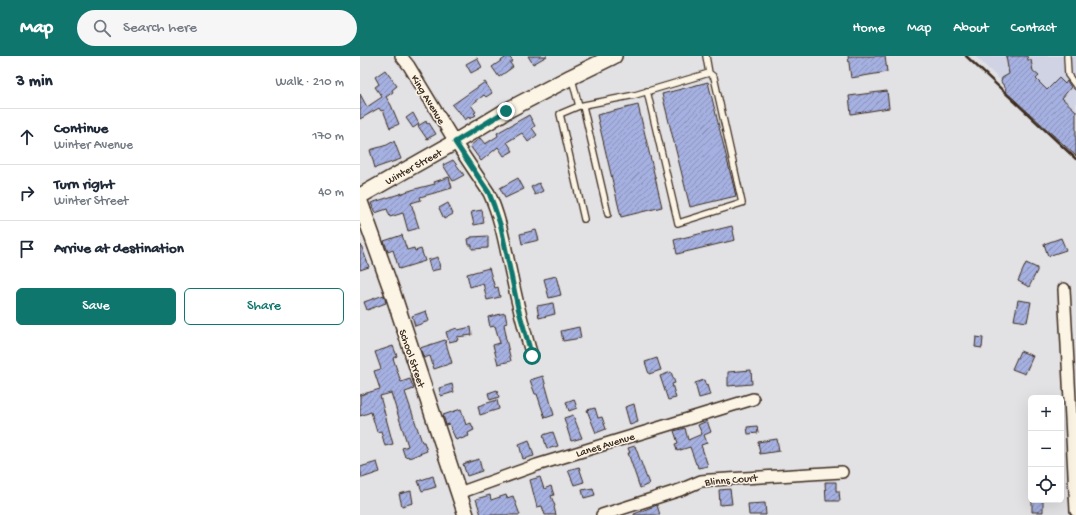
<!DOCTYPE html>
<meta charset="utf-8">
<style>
body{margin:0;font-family:"Gochi Hand",sans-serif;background:#f6f6f7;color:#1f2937}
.controls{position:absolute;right:12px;bottom:12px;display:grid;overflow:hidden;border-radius:6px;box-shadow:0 4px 16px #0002}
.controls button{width:36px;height:36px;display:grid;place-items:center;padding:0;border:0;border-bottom:1px solid #e0e1e3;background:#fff;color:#1f2937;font:20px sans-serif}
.stop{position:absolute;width:12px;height:12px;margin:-9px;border:3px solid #0f766e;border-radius:50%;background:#fff}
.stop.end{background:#0f766e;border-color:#fff;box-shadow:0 1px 4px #0008}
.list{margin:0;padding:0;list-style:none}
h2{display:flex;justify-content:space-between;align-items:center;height:52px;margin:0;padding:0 16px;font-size:17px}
h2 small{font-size:13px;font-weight:400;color:#747a83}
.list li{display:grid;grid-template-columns:26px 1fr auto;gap:12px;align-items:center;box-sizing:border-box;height:56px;padding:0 16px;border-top:1px solid #e0e1e3}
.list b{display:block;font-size:15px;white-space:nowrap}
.list p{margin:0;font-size:13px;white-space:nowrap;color:#747a83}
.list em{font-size:13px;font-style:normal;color:#747a83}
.actions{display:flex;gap:8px;padding:12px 16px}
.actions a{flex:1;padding:9px 0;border:1px solid #0f766e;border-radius:6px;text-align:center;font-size:14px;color:#0f766e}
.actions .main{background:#0f766e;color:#fff}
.icon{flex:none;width:22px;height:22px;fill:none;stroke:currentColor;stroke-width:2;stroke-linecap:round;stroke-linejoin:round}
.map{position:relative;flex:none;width:716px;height:459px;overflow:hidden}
header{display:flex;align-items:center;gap:24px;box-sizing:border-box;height:56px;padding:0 20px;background:#0f766e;color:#fff}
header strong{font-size:19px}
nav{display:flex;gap:22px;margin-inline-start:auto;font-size:14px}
.search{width:280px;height:36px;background:#f6f6f7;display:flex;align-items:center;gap:10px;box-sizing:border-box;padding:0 14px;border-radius:22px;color:#747a83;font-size:15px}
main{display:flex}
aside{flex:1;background:#fff}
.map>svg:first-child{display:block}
</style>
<header>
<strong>Map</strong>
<div class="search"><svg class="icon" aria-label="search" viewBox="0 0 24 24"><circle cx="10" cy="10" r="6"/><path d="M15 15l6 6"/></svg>Search here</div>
<nav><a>Home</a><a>Map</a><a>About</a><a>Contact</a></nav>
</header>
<main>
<aside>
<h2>3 min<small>Walk · 210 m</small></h2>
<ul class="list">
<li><svg class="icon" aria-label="ahead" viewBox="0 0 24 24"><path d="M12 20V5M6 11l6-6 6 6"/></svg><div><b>Continue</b><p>Winter Avenue</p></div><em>170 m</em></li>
<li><svg class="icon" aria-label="right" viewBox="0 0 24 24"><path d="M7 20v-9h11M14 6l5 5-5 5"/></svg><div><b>Turn right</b><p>Winter Street</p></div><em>40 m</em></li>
<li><svg class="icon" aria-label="arrive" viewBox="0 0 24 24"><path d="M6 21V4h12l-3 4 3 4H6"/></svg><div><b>Arrive at destination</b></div></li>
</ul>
<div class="actions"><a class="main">Save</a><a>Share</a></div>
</aside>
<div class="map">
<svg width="716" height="459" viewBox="0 0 716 459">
<defs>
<pattern id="building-hatch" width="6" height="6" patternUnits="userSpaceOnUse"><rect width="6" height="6" fill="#a5b1e1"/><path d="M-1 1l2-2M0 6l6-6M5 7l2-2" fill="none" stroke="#8890b6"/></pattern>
</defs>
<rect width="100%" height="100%" fill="#e2e1e4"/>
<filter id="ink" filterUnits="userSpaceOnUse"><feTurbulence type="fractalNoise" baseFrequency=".025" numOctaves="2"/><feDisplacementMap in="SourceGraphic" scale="8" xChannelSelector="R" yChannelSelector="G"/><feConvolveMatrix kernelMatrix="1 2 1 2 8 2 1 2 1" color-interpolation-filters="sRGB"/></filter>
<g filter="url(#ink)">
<path fill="#d0d3e3" d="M615 0H716V97Z"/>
<path fill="url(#building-hatch)" stroke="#3b2a1e" d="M148 0 153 5 150 7 153 11 139 21 132 11Z
M168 0H187L173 8Z
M488 0H525L527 16 491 22Z
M646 0H667L668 4H671L673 15 679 20 676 23 687 34 699 22 705 28 707 25 711 31 702 42 716 55V100L645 35 646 33 641 26 642 22 649 18Z
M117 2 122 11 111 17 106 8Z
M25 14 37 30 32 34 33 36 26 41 31 49 39 68 30 72 23 54 21 55 19 52 0 63V38L7 51 22 41 15 31 19 28 15 21Z
M125 26 132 37 126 41 124 39 111 49 116 56 114 57 116 59 110 63 109 61 105 64 98 54 97 55 92 49Z
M348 26 376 140 330 151 302 38Z
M527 35 529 52 491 58 489 40Z
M278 49 302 151 261 161 237 59Z
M53 57 59 68 53 72 46 62Z
M169 59 175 70 172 72 177 79 168 86 162 77 147 86 153 95 144 100 138 91 121 105 110 90 120 82 125 88 138 80 137 77Z
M66 65 67 68 69 67 76 78 67 83 58 70Z
M34 85 41 103 15 112 10 94 27 89Z
M93 104 104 119 93 125 83 109Z
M89 121 92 132 60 141 61 144 51 147 59 172 48 175 43 157 30 161 27 153 15 157 11 147 55 133 75 128 74 126Z
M158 122 164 133 145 142 140 132Z
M179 127 183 135 175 139 171 131Z
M88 147 93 158 84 163 79 152Z
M122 154 124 167 114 169 111 156Z
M372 170 375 184 317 198 314 184Z
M176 174 179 184 162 188 160 178Z
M42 179 47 194 54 192 55 195 61 193 65 205 39 213 33 194 28 196 24 185Z
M128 180V192L112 193V189H109L108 183 111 182V181Z
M701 182 706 194 688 200 684 188Z
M1 189 9 211 0 214V190Z
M78 201 80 213 71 215 68 204Z
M666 207 677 212V215L669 231 658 225Z
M129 212 135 232 138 231 140 241 127 244 123 227 110 231 107 218Z
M196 220 201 239 189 242 184 223Z
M24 239 26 247 7 254 4 246Z
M658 244 671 246 667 266 654 264Z
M193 247 195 258 179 262 177 250Z
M66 255 69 265 55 270 52 260Z
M145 257 147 267 144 268 146 279H145L151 305 138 308 133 289 140 287 135 270 130 271 128 261Z
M111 271 112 279 97 281 98 284 89 286 86 276 97 272 98 274Z
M219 271 221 282 203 285 201 275Z
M616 281 623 282 622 292 615 291Z
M85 284 92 307 74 313 70 300 64 302 60 292Z
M33 290 37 300 33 302 41 326 50 323 54 333 45 336 62 386H64L67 395 49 402 48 400 45 401 42 392 48 390 31 337 20 340 33 388 25 390 21 375 17 376 11 356 0 360V339L20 333 14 315 21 313 15 296Z
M660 295 673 300 665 318 652 313Z
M297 302 301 314 289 318 285 306Z
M391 314 392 328 368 330V316Z
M311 316 315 327 312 328 316 342 308 344 300 320Z
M183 320 194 359 185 362 177 338H175L170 324Z
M344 324 346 330 347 329 350 339 339 342 335 327Z
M92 328 94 336 81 340 79 332Z
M137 334 139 341 130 344 128 337Z
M214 343 217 352 209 355 206 346Z
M137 344 139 353 120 359 118 350Z
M274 348 278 366 270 369 265 351Z
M235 352 238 362 242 361 246 373 236 377 227 354Z
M101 353 106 369 111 367 114 374 108 377 109 380 101 383V382L96 384 89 368 86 369 83 359Z
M213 359 222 382 211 385 204 362Z
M347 365 351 376 344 379 347 387 341 389 348 410 338 412 337 408H336L330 391 317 395 315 388 318 387 314 375 325 372 328 384 342 378 338 369Z
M397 370 398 377 388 378 387 371Z
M193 376 198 390 187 393 183 379Z
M417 383 419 395 400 398 398 386Z
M169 384 174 400 163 403 159 388Z
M275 390 289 428 280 432 268 397H270L268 392Z
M119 403 122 415 107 420 103 408Z
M17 406 20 416 2 422 0 411Z
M219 411 224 426 214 429 208 414Z
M73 420 76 431 62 435 58 425Z
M180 421 184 433 191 430 194 439 191 440 195 450 194 451 196 459H185L182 450 177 451 170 424Z
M465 426H476V435H479L480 445H466Z
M233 432 235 439 224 442 222 434Z
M370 433 372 448 360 449 359 434Z
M51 435 53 447 42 450 39 438Z
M130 439 131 444 146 439 147 442 153 440 160 459H121L116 443Z
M672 444H683V456H672Z
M405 447 406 459H389L388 448Z
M297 449 300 459H274V458Z"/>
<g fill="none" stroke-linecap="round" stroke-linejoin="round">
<defs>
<path id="lane" d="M707 0 708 19 716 30
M212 23 219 50 275 39 349 17 346 0
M287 35 318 167 382 147 354 21 349 17
M219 50 200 58 224 163
M223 50 248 158"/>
<path id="street" d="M41 0 49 10 95 86 129 137C142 165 146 196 153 226 158 251 165 276 172 300
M704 233 716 455
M99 437 177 409 393 343
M242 459 320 434 341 425 351 424 482 416"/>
<path id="secondary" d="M0 140 95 86 146 55 211 21 254 0
M0 146 33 238 106 459"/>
</defs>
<use href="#lane" stroke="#3b2a1e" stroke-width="8"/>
<use href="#street" stroke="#3b2a1e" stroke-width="14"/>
<use href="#secondary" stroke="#3b2a1e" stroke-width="18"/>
<use href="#lane" stroke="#fcf5e5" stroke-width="5.5"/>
<use href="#street" stroke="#fcf5e5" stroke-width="11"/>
<use href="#secondary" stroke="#fcf5e5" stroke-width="15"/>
<path stroke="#3b2a1e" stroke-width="2.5" d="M606 0 716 103"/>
</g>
</g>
<g fill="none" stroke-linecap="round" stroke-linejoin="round" filter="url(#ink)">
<path stroke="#0f766e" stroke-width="5" d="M146 55 95 86 129 137 134 150 141 171 158 252 172 300"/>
</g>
<g text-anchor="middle" stroke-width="3" stroke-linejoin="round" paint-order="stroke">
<g font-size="11" fill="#3b2a1e" stroke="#fcf5e5">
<text transform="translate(69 43) rotate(59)" y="4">King Avenue</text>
<text transform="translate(53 110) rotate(-29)" y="4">Winter Street</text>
<text transform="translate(53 302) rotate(71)" y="4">School Street</text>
<text transform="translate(245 388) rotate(-17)" y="4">Lanes Avenue</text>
<text transform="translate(371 423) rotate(-5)" y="4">Blinns Court</text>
</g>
</g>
</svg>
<div class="controls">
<button>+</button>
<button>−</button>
<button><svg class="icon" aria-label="locate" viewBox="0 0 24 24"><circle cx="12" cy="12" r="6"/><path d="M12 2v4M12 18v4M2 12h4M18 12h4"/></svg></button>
</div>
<div class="stop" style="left:172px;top:300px"></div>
<div class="stop end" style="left:146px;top:55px"></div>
</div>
</main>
